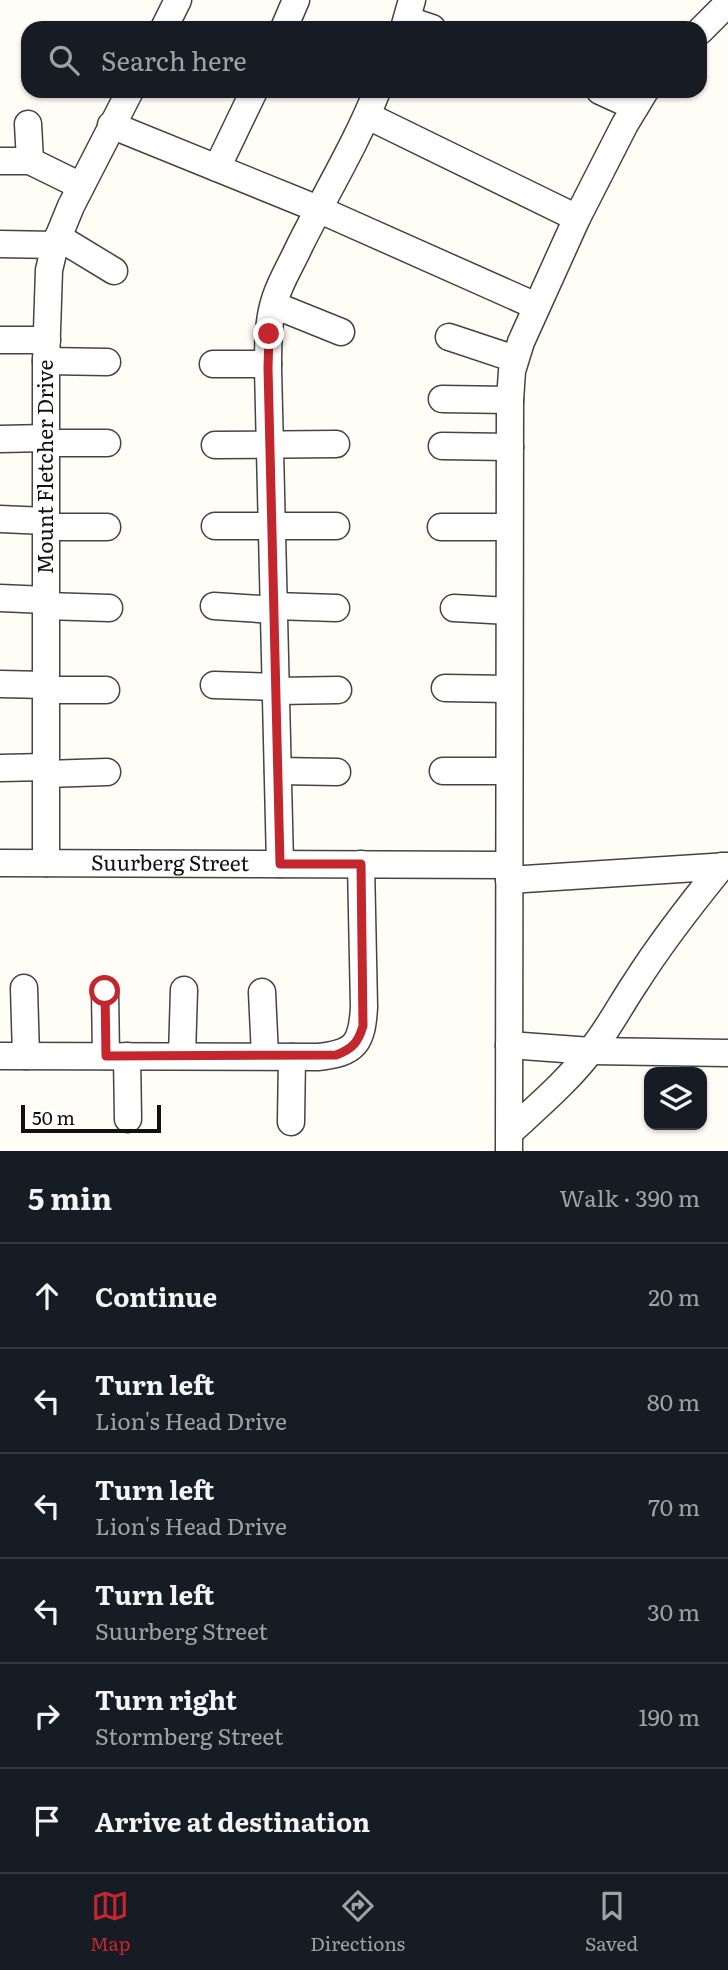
<!DOCTYPE html>
<meta charset="utf-8">
<style>
body{margin:0;font-family:Literata,serif;background:#20242c;color:#f1f3f6}
.controls{position:absolute;right:21px;bottom:21px;display:grid;overflow:hidden;border-radius:14px;box-shadow:0 2px 5px #0004}
.controls button{width:63px;height:63px;display:grid;place-items:center;padding:0;border:0;border-bottom:2px solid #363941;background:#171b24;color:#f1f3f6;font:35px sans-serif}
.scale{position:absolute;left:21px;bottom:18px;width:140px;box-sizing:border-box;padding-left:7px;border:4px solid #111;border-top:0;font-size:19px;line-height:24px;white-space:nowrap;color:#111;-webkit-text-stroke:5px #fff;paint-order:stroke}
.stop{position:absolute;width:21px;height:21px;margin:-16px;border:5px solid #c4262e;border-radius:50%;background:#fff}
.stop.end{background:#c4262e;border-color:#fff;box-shadow:0 2px 7px #0008}
.list{margin:0;padding:0;list-style:none}
h2{display:flex;justify-content:space-between;align-items:center;height:91px;margin:0;padding:0 28px;font-size:30px}
h2 small{font-size:23px;font-weight:400;color:#9ea1a6}
.list li{display:grid;grid-template-columns:46px 1fr auto;gap:21px;align-items:center;box-sizing:border-box;height:105px;padding:0 28px;border-top:2px solid #363941}
.list b{display:block;font-size:26px;white-space:nowrap}
.list p{margin:0;font-size:23px;white-space:nowrap;color:#9ea1a6}
.list em{font-size:23px;font-style:normal;color:#9ea1a6}
.icon{flex:none;width:38px;height:38px;fill:none;stroke:currentColor;stroke-width:2;stroke-linecap:round;stroke-linejoin:round}
.map{position:relative;flex:none;width:728px;height:1151px;overflow:hidden}
.search{position:absolute;background:#171b24;box-shadow:0 2px 5px #0004;left:21px;right:21px;top:21px;height:77px;display:flex;align-items:center;gap:18px;box-sizing:border-box;padding:0 24px;border-radius:21px;color:#9ea1a6;font-size:26px}
.sheet{height:721px;background:#171b24}
nav{display:flex;justify-content:space-around;align-items:center;box-sizing:border-box;height:98px;border-top:2px solid #363941;background:#171b24;font-size:19px;color:#9ea1a6}
nav a{display:grid;justify-items:center;gap:4px}
nav .on{color:#c4262e}
.map>svg:first-child{display:block}
</style>
<div class="map">
<svg width="728" height="1151" viewBox="0 0 728 1151">
<rect width="100%" height="100%" fill="#fffdf5"/>
<g fill="none" stroke-linecap="round" stroke-linejoin="round">
<defs>
<g id="minor">
<path d="M408 20 432 28"/>
<path d="M164 28 178 0"/>
<path d="M284 28 296 0"/>
<path d="M404 28 412 0"/>
<path d="M700 31 728 3"/>
<path d="M600 91 635 107"/>
<path d="M368 116 577 218"/>
<path d="M28 124 30 161"/>
<path d="M111 125 318 209 536 306"/>
<path d="M0 161H30L81 186"/>
<path d="M217 168 254 91"/>
<path d="M58 237 114 271"/>
<path d="M0 244 55 245"/>
<path d="M274 305 341 332"/>
<path d="M449 337 515 359"/>
<path d="M0 340H47"/>
<path d="M46 361 107 362"/>
<path d="M213 364H268"/>
<path d="M442 399 510 400"/>
<path d="M0 439 46 438"/>
<path d="M46 443H107"/>
<path d="M215 445 336 444"/>
<path d="M442 446 510 447"/>
<path d="M0 519 46 521"/>
<path d="M215 526H336"/>
<path d="M46 527H107"/>
<path d="M441 527H509"/>
<path d="M0 598 46 600"/>
<path d="M46 606 109 608"/>
<path d="M214 606 275 610"/>
<path d="M274 606 336 608"/>
<path d="M454 608 509 611"/>
<path d="M0 684 46 685"/>
<path d="M214 685 277 687"/>
<path d="M445 688 509 689"/>
<path d="M45 690H106"/>
<path d="M277 691 338 690"/>
<path d="M0 768 46 767"/>
<path d="M278 771 337 772"/>
<path d="M443 771H509"/>
<path d="M46 774 107 772"/>
<path id="s1" d="M0 863 508 865"/>
<path id="s2" d="M46 863V361L49 270 55 245 71 206 130 91"/>
<path d="M280 864 268 368C268 345 268 320 275 299 281 280 292 263 300 245 326 193 356 144 377 91"/>
<path d="M509 880 728 866"/>
<path d="M24 988 26 1056"/>
<path d="M105 991 106 1056"/>
<path d="M262 992 265 1056"/>
<path d="M509 1045 591 1051 728 1053"/>
<path d="M0 1056 318 1057C355 1053 362 1044 364 1007L361 864"/>
<path d="M127 1056 128 1119"/>
<path d="M182 1056 184 990"/>
<path d="M291 1122 292 1057"/>
<path d="M510 1132C538 1106 569 1080 592 1049 609 1028 621 1004 636 982 662 941 691 904 722 866"/>
<path d="M509 1151 510 400 512 371 521 342 577 218 625 124 645 91"/>
</g>
</defs>
<use href="#minor" stroke="#444" stroke-width="29"/>
<use href="#minor" stroke="#fff" stroke-width="26"/>
</g>
<g fill="none" stroke-linecap="round" stroke-linejoin="round">
<path stroke="#c4262e" stroke-width="9" d="M105 991 106 1056 336 1055C352 1049 358 1043 363 1026L361 864H280L268 368 269 334"/>
</g>
<g text-anchor="middle" stroke-width="7" stroke-linejoin="round" paint-order="stroke">
<g font-size="21" fill="#111" stroke="#fff">
<text dy="7" stroke="none"><textPath href="#s2" startOffset="396">Mount Fletcher Drive</textPath></text>
<text dy="7" stroke="none"><textPath href="#s1" startOffset="170">Suurberg Street</textPath></text>
</g>
</g>
</svg>
<div class="controls">
<button><svg class="icon" aria-label="layers" viewBox="0 0 24 24"><path d="M12 4l9 5-9 5-9-5zM3 14l9 5 9-5"/></svg></button>
</div>
<div class="scale">50 m</div>
<div class="stop" style="left:105px;top:991px"></div>
<div class="stop end" style="left:269px;top:334px"></div>
<div class="search"><svg class="icon" aria-label="search" viewBox="0 0 24 24"><circle cx="10" cy="10" r="6"/><path d="M15 15l6 6"/></svg>Search here</div>
</div>
<section class="sheet">
<h2>5 min<small>Walk · 390 m</small></h2>
<ul class="list">
<li><svg class="icon" aria-label="ahead" viewBox="0 0 24 24"><path d="M12 20V5M6 11l6-6 6 6"/></svg><div><b>Continue</b></div><em>20 m</em></li>
<li><svg class="icon" aria-label="left" viewBox="0 0 24 24"><path d="M17 20v-9H6M10 6l-5 5 5 5"/></svg><div><b>Turn left</b><p>Lion's Head Drive</p></div><em>80 m</em></li>
<li><svg class="icon" aria-label="left" viewBox="0 0 24 24"><path d="M17 20v-9H6M10 6l-5 5 5 5"/></svg><div><b>Turn left</b><p>Lion's Head Drive</p></div><em>70 m</em></li>
<li><svg class="icon" aria-label="left" viewBox="0 0 24 24"><path d="M17 20v-9H6M10 6l-5 5 5 5"/></svg><div><b>Turn left</b><p>Suurberg Street</p></div><em>30 m</em></li>
<li><svg class="icon" aria-label="right" viewBox="0 0 24 24"><path d="M7 20v-9h11M14 6l5 5-5 5"/></svg><div><b>Turn right</b><p>Stormberg Street</p></div><em>190 m</em></li>
<li><svg class="icon" aria-label="arrive" viewBox="0 0 24 24"><path d="M6 21V4h12l-3 4 3 4H6"/></svg><div><b>Arrive at destination</b></div></li>
</ul>
</section>
<nav>
<a class="on"><svg class="icon" aria-label="map" viewBox="0 0 24 24"><path d="M3 6l6-2 6 2 6-2v14l-6 2-6-2-6 2zM9 4v14M15 6v14"/></svg>Map</a>
<a><svg class="icon" aria-label="directions" viewBox="0 0 24 24"><path d="M12 3l9 9-9 9-9-9zM9 14v-3h6M13 9l2 2-2 2"/></svg>Directions</a>
<a><svg class="icon" aria-label="saved" viewBox="0 0 24 24"><path d="M7 4h10v16l-5-4-5 4z"/></svg>Saved</a>
</nav>
